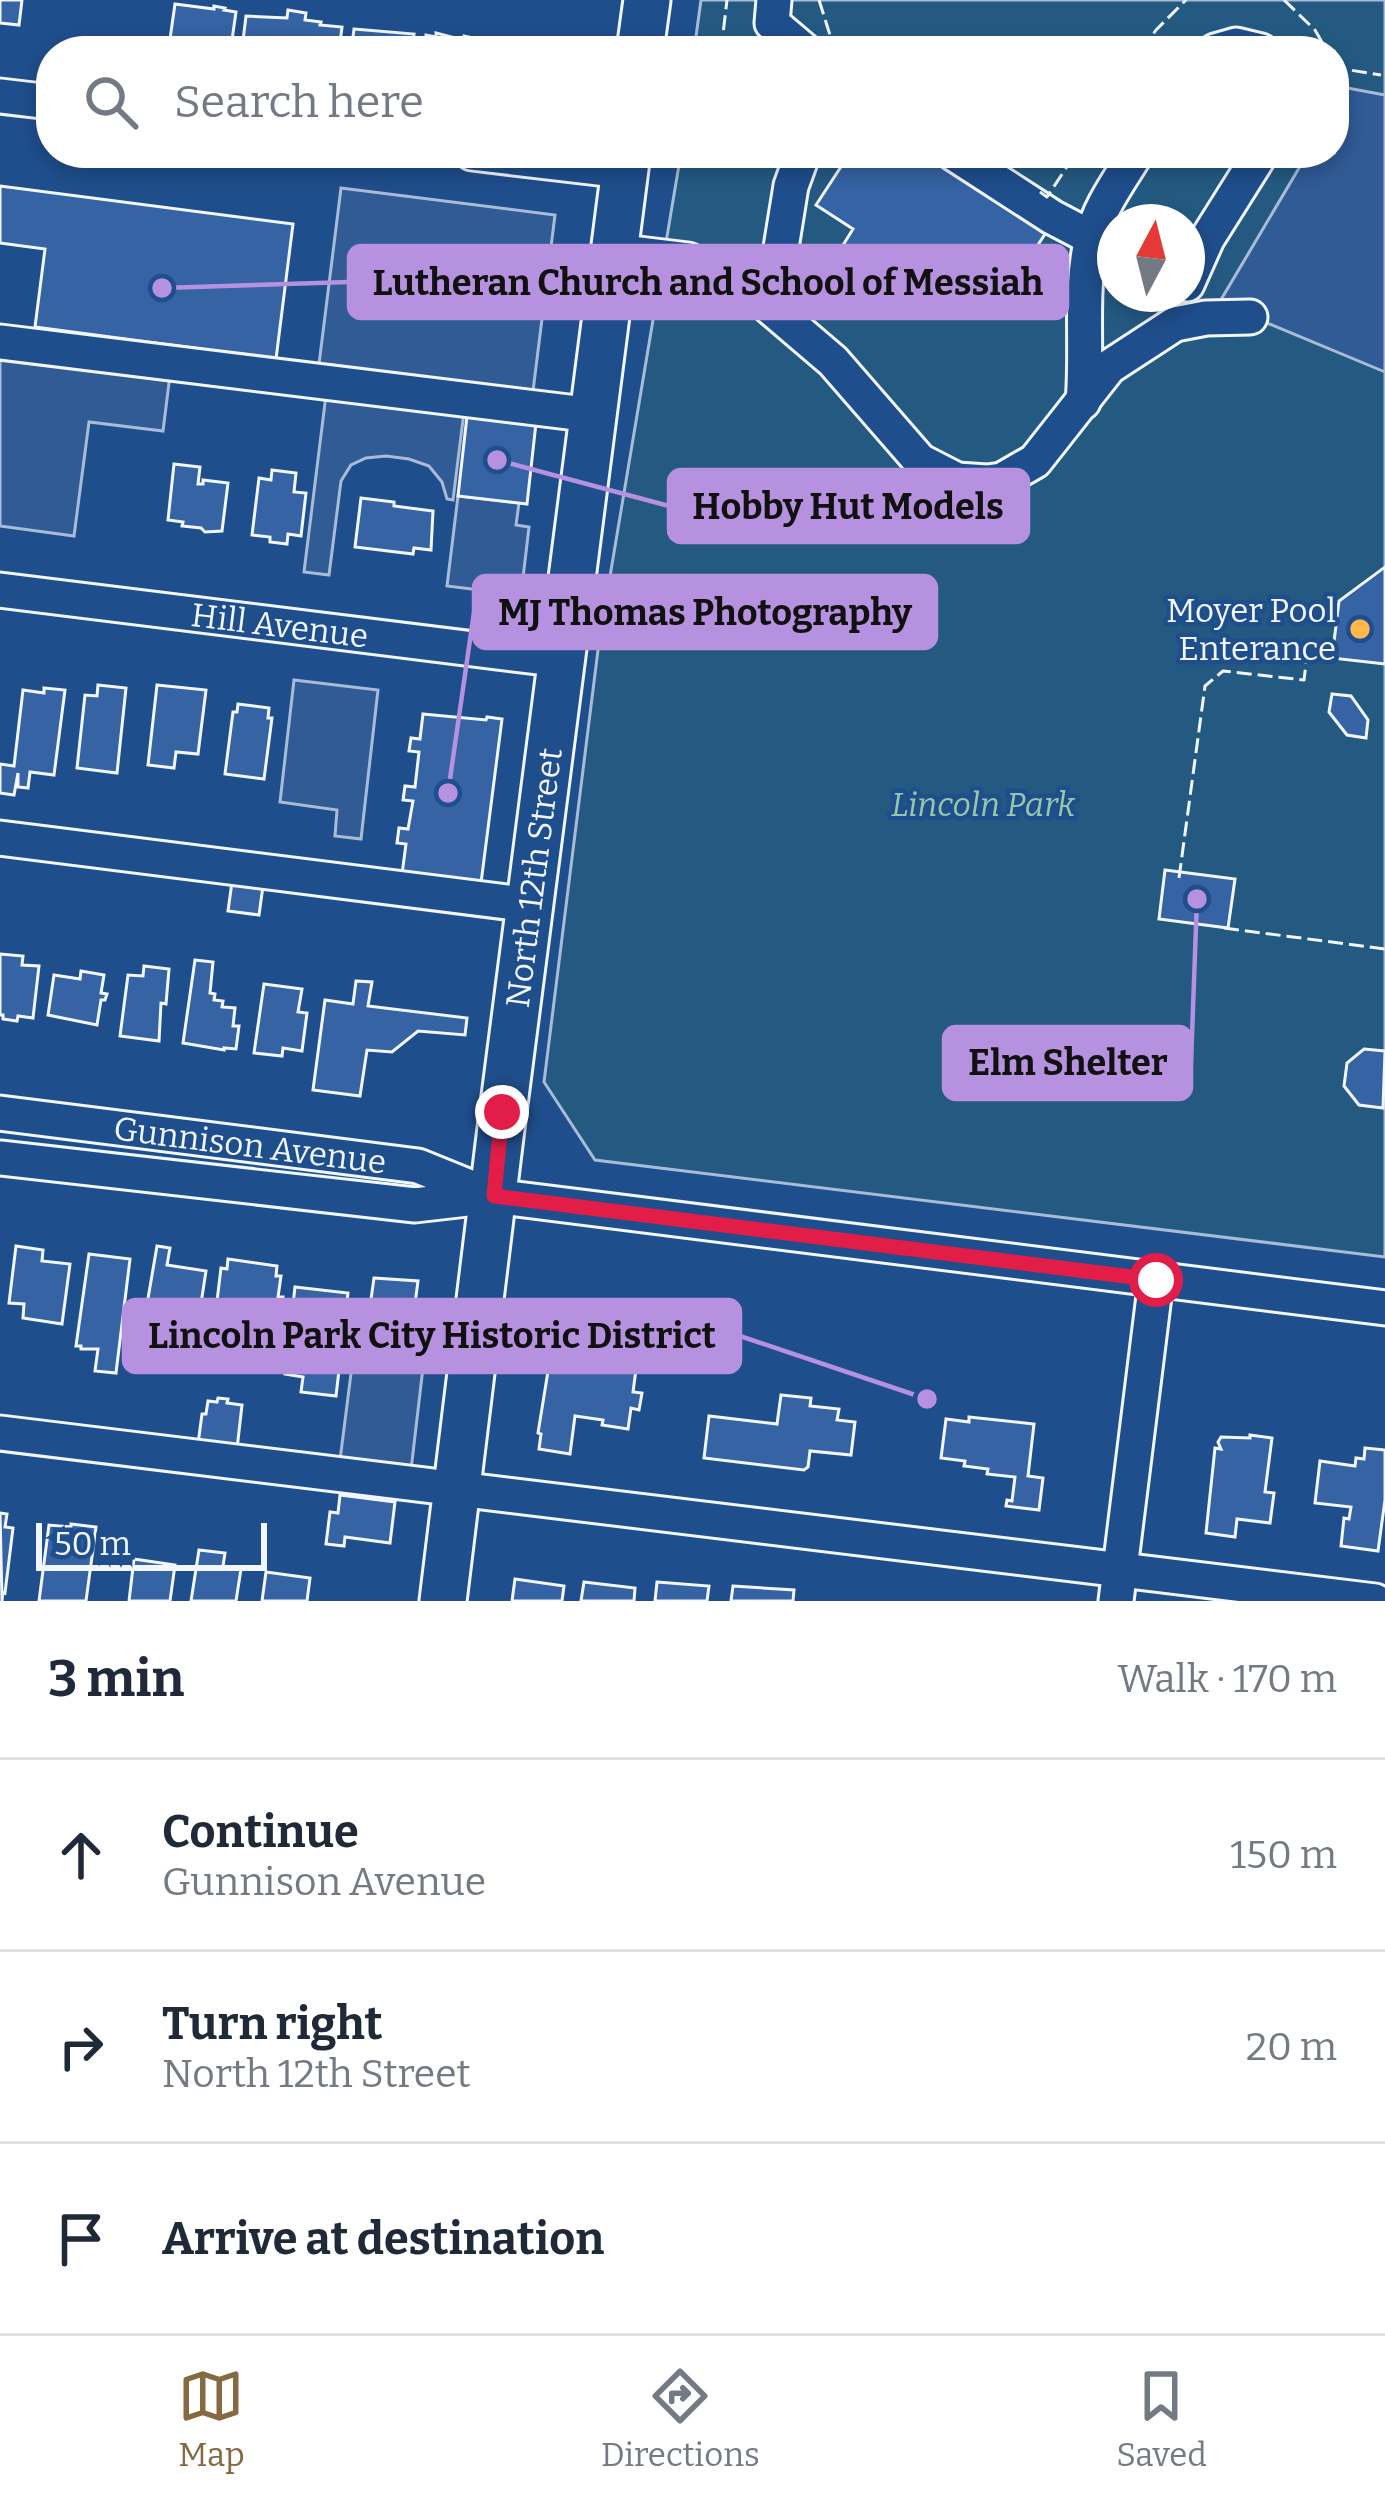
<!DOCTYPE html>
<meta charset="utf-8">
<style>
body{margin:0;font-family:Bitter,serif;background:#f6f6f7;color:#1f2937}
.compass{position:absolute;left:1097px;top:204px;width:108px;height:108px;border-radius:50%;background:#fff;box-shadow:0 6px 18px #0003;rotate:7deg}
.scale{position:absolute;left:36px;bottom:30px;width:231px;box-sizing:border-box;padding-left:12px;border:6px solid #f2f6ff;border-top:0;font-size:33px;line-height:42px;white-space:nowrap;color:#f2f6ff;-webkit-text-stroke:9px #1f4e8c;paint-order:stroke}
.stop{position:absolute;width:36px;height:36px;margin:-27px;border:9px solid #e11d48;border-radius:50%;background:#fff}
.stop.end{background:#e11d48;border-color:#fff;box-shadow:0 3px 12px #0008}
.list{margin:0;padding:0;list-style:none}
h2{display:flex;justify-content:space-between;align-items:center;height:156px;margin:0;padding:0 48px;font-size:51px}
h2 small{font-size:39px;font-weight:400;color:#747a83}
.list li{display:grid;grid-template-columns:78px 1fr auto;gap:36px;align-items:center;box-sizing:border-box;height:192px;padding:0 48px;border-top:3px solid #e0e1e3}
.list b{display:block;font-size:45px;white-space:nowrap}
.list p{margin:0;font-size:39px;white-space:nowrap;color:#747a83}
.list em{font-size:39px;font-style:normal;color:#747a83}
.icon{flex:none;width:66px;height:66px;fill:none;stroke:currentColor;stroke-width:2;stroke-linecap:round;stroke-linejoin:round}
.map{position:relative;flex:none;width:1385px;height:1601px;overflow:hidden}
.search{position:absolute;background:#fff;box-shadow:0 6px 18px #0003;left:36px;right:36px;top:36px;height:132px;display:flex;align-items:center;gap:30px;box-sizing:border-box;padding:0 42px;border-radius:48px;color:#747a83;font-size:45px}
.sheet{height:732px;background:#fff}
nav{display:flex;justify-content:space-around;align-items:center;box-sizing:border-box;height:168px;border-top:3px solid #e0e1e3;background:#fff;font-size:33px;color:#747a83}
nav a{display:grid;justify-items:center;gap:6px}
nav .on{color:#846941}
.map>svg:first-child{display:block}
</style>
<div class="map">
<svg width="1385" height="1601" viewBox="0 0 1385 1601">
<rect width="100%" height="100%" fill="#1f4e8c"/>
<path fill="#245a82" stroke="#a8bbd7" stroke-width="3" fill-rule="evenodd" d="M701 0H1385V1257L595 1160 544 1082 599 642 681 153H1334V51H694ZM1115 222H1187V294H1115Z"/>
<path fill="#305b95" stroke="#a8bbd7" stroke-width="3" d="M1342 87 1385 95V372L1219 303 1308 153H1334V103Z
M341 188 555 215 533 391 319 364Z
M0 354 170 375 163 431 89 422 74 536 0 526Z
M326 395 464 412 453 500 447 499 442 482 429 466 409 459 386 456 366 458 351 465 341 481 329 575 304 572Z
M458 496 519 503 516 525 529 527 521 595 447 586Z
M294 680 378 690 361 839 335 836 337 810 280 802Z
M354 1350 424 1359 411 1470 340 1460Z"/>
<path fill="#3563a3" stroke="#f2f6ff" stroke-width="3" d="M0 0H22L19 25 0 23Z
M175 4 214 9V6L225 8 224 10 236 12 231 47 170 39Z
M288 10 306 13 305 20 321 22 320 25 342 27 339 51 242 49 246 16 287 18Z
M354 29 414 34 412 51H351Z
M436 33 463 40 464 36 474 38 473 40 486 42 485 51H424L426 35 436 37Z
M508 38 525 40 524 47 535 48V51H496L497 43 507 44Z
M850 153H927L1047 231 1015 280 1035 292 1018 318 959 279 937 313 840 250 853 229 816 205Z
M0 186 293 224 276 359 35 327 45 249 0 243Z
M467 416 536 423 527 504 458 496Z
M174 464 200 467 198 484H203V480L228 483 222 531 205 532 201 528 182 526 183 522 168 520Z
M272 470 296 473 294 492 306 493 301 536 288 534 287 544 270 542V537L252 535 259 478 271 480Z
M361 498 394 502V506L433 511 431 550 414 548 413 554 355 547Z
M1385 567V664L1332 658 1339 601Z
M98 685 126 688 117 773 77 768 85 695 97 696Z
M157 685 206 690 198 754 176 752 174 768 148 765Z
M44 688 65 690 54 775 30 772 28 788 18 787V773L14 795 0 793V764L14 766 23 690 44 693Z
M1332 694 1351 696 1368 720 1366 738 1347 735 1329 712Z
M238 704 269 708 268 718H272L264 779 225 774 233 712H237Z
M423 714 486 720 487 717 502 719 481 883 402 874 406 844 397 843 399 828 408 829 413 801 403 800 405 786 415 787 419 752 409 751 411 738 420 739Z
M1165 870 1235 879 1228 928 1159 919Z
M232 882 263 886 259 915 228 911Z
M0 954 23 956 22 965 39 966 33 1018 18 1016 17 1021 3 1019V1015H0Z
M195 960 213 962 210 993 215 994 214 1000 223 1001 222 1007 235 1008 233 1026H239L236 1049 224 1048V1050L183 1043Z
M144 966 169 969 166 1004 161 1003 159 1041 120 1036 128 975 143 976Z
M81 971 104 975 101 993 107 994 105 1000H101L97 1025 48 1015 54 975 80 979Z
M356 981 372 982 368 1006 467 1018 465 1035 418 1031 392 1052 367 1050 360 1096 313 1090 325 1000 353 1004Z
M264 984 302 989 298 1012 307 1013 302 1051 283 1048 282 1056 254 1053Z
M1364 1049 1385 1051 1383 1108 1359 1105 1344 1086 1347 1063Z
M16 1246 43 1250 42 1261 70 1264 62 1324 23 1318 24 1304 9 1303Z
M157 1246 170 1248 167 1265 206 1271 200 1310H205L203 1324 145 1316Z
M89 1254 130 1259 116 1373 95 1371 98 1349H81V1346H76Z
M228 1259 277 1266 276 1276H281L278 1297H283L281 1313 277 1312 269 1372 233 1367 238 1329 214 1326 221 1268 227 1269Z
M374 1278 418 1281 415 1304H412L411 1309 418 1310 416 1324 409 1323 408 1328H411L409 1349 405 1348V1355L364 1349Z
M295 1287 348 1293 336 1396 301 1392 303 1377 285 1374Z
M588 1355 637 1362 633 1392 642 1393 639 1410 631 1408 628 1429 602 1425 603 1420 575 1416 570 1454 539 1449 541 1434 538 1433 550 1359 587 1364Z
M781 1395 811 1398 810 1406 839 1409 837 1420 855 1422 851 1455 810 1451 808 1467 804 1470 704 1458 709 1416 777 1424Z
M218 1398 228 1399 227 1403 242 1405 237 1449 198 1444 202 1414H206L208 1401 217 1402Z
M969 1417 1034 1424 1028 1476 1043 1478 1039 1510 1006 1506 1007 1500 1012 1501 1015 1477 987 1474 988 1469 964 1466 965 1461 941 1458 946 1419 969 1422Z
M1250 1435 1272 1438 1265 1492 1274 1493 1270 1523 1237 1519 1235 1537 1206 1533 1215 1448 1221 1449 1218 1442 1221 1437 1250 1438Z
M1365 1448 1385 1450V1500L1378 1551 1341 1546 1344 1518 1349 1519 1351 1507 1315 1503 1320 1461 1355 1466 1356 1458 1364 1459Z
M340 1495 395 1502 390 1543 345 1537 344 1546 326 1544 330 1512 338 1513Z
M0 1513 7 1514 5 1527 13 1528 5 1593 3 1592 2 1601Z
M71 1524 96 1527 86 1601H39L49 1525 71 1527Z
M199 1550 225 1553 223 1566 241 1569 236 1601H191Z
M134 1559 175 1565 170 1601H129Z
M266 1572 310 1578 307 1601H262Z
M515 1579 564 1586 562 1601H512Z
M584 1582 635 1588 634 1601H581Z
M657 1582 709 1586 707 1601H655Z
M733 1586 794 1590 793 1601H731Z"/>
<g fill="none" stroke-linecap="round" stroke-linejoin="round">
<defs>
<g id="minor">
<path d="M774 0 772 23 805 51"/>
<path d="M1215 51 1236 45 1261 51"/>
<path d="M0 96 51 102"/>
<path d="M472 153 624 171"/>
<path d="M953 153 1052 217 1092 238"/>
<path d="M614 251 688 260 758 297 833 361 920 461 957 480 987 482 1002 480 1035 461 1109 367 1175 324 1206 318 1250 317"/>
<path d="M1187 284 1207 239 1261 153"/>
<path d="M758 297 780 254 791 186 803 153"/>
<path d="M0 342 593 415"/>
<path d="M1083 402C1088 348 1079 290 1092 238 1099 207 1120 180 1136 153"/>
<path id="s1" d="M0 590 562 660"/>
<path d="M0 838 530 905"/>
<path id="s2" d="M0 1113 418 1166 487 1194"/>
<path d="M0 1158 415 1205 493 1196 1385 1308"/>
<path d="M0 1433 1375 1601"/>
<path d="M1116 1601 1156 1280"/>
</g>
<g id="major">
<path d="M640 51 647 0"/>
<path id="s3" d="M443 1601 503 1112 627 153"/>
</g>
</defs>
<use href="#minor" stroke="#f2f6ff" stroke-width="39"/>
<use href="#major" stroke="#f2f6ff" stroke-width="51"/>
<use href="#minor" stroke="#1f4e8c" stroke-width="33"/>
<use href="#major" stroke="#1f4e8c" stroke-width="45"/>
<path stroke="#f2f6ff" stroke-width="3" stroke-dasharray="15 6" stroke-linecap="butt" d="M819 0 835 51
M1284 0 1315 30 1327 51
M721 51 727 0
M1142 51 1156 30 1186 0
M1334 63 1337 68 1381 75
M1040 192 1047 197 1076 153
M1179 878 1205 686 1223 671 1304 680 1307 656 1332 658
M1224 928 1385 949"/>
</g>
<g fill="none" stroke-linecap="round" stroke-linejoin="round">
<path stroke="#e11d48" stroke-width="15" d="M502 1112 494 1196 1156 1280"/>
</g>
<circle fill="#ffb74d" stroke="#1f4e8c" stroke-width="4.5" cx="1360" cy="629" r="12"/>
<g text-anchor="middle" stroke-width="9" stroke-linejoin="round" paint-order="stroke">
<g font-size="33" fill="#f2f6ff" stroke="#1f4e8c" text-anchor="end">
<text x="1336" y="622">Moyer Pool<tspan x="1336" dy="38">Enterance</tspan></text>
</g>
<g font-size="33" fill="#f2f6ff" stroke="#1f4e8c">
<text dy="12" stroke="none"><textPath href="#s1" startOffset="282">Hill Avenue</textPath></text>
<text dy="12" stroke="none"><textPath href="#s3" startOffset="729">North 12th Street</textPath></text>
<text dy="12" stroke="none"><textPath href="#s2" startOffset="252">Gunnison Avenue</textPath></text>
</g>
<g font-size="33" font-style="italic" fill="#97c8a6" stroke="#1f4e8c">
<text x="983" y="816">Lincoln Park</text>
</g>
</g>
<path fill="none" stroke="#b691df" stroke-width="4.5" d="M162 288L349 282M497 460L669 506M448 793L474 612M1197 899L1191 1063M927 1399L740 1336"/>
<g fill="#b691df" stroke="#1f4e8c" stroke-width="4.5">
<circle cx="162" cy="288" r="12"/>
<circle cx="497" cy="460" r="12"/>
<circle cx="448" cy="793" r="12"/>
<circle cx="1197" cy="899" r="12"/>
<circle cx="927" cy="1399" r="12"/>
</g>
<g fill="#b691df" stroke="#b691df" stroke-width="4.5">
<rect x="349" y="246" width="718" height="72" rx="12"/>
<rect x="669" y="470" width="359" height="72" rx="12"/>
<rect x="474" y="576" width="462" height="72" rx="12"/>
<rect x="944" y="1027" width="247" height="72" rx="12"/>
<rect x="124" y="1300" width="616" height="72" rx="12"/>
</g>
<g font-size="36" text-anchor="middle" font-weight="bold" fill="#111">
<text x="708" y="295">Lutheran Church and School of Messiah</text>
<text x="848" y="519">Hobby Hut Models</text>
<text x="705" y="625">MJ Thomas Photography</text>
<text x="1068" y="1075">Elm Shelter</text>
<text x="432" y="1348">Lincoln Park City Historic District</text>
</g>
</svg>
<svg class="compass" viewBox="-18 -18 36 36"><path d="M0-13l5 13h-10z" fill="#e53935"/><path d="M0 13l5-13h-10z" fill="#747a83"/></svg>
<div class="scale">50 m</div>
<div class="stop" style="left:1156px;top:1280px"></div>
<div class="stop end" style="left:502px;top:1112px"></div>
<div class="search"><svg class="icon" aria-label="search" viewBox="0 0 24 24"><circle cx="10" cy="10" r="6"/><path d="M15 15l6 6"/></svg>Search here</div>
</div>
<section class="sheet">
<h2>3 min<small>Walk · 170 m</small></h2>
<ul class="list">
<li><svg class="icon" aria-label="ahead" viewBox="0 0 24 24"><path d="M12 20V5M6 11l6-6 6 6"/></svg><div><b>Continue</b><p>Gunnison Avenue</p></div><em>150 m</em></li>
<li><svg class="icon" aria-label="right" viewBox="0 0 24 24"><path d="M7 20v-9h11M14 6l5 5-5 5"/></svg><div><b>Turn right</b><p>North 12th Street</p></div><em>20 m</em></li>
<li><svg class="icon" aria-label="arrive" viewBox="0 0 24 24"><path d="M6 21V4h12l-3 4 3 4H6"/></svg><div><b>Arrive at destination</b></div></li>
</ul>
</section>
<nav>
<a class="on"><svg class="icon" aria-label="map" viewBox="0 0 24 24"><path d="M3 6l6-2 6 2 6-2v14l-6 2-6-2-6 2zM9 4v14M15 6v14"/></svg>Map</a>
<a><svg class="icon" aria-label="directions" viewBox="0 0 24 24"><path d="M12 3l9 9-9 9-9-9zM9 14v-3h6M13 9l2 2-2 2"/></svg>Directions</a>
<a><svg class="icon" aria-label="saved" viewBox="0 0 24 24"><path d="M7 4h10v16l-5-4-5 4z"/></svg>Saved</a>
</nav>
